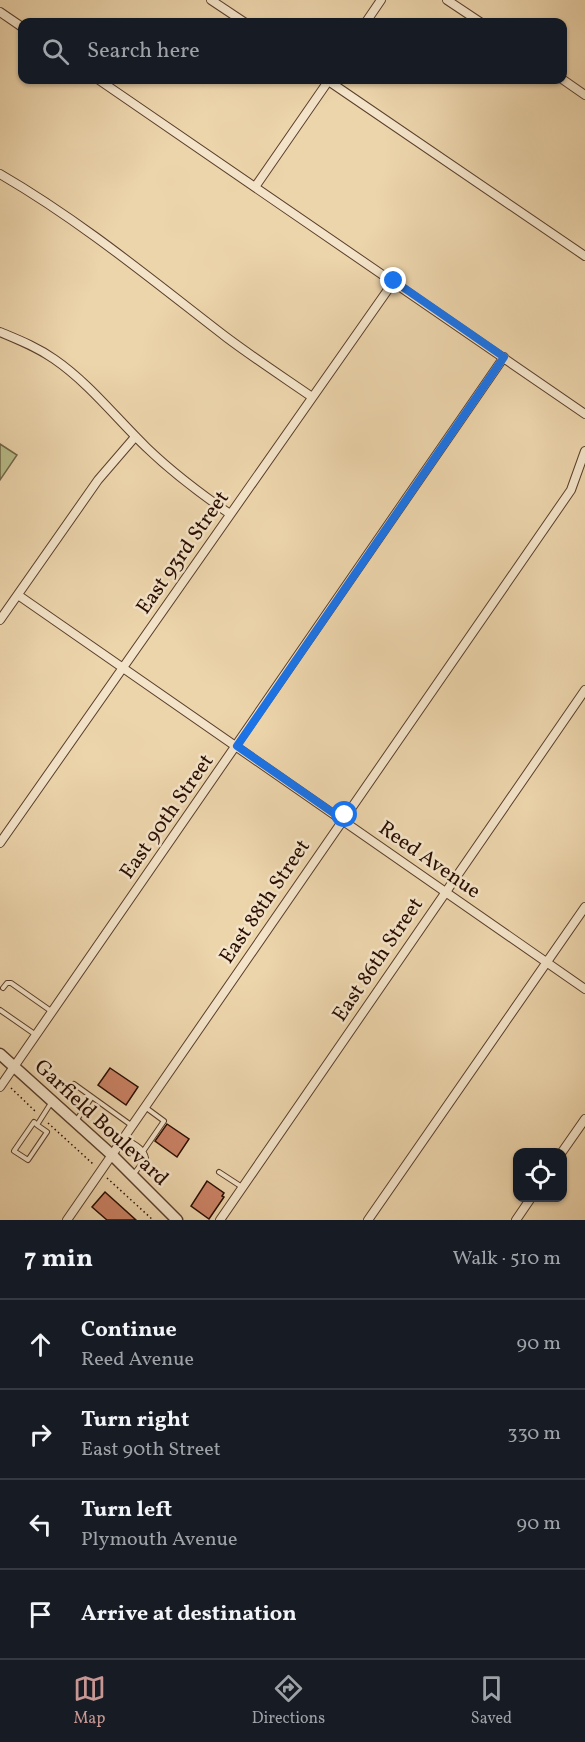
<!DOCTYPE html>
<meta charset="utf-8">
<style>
body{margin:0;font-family:Vollkorn,serif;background:#20242c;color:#f1f3f6}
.controls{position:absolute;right:18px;bottom:18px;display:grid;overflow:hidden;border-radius:12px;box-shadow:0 2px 4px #0004}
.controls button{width:54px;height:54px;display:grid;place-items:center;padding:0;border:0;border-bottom:2px solid #363941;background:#171b24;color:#f1f3f6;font:30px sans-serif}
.stop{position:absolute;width:18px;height:18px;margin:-14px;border:4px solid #1a73e8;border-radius:50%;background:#fff}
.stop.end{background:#1a73e8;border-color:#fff;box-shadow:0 2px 6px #0008}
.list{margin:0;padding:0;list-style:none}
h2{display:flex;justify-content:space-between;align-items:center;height:78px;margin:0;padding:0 24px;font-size:26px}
h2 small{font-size:20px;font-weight:400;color:#9ea1a6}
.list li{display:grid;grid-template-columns:39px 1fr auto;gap:18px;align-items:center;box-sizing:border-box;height:90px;padding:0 24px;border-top:2px solid #363941}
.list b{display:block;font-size:22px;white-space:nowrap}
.list p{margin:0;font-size:20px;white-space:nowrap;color:#9ea1a6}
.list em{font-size:20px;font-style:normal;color:#9ea1a6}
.icon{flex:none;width:33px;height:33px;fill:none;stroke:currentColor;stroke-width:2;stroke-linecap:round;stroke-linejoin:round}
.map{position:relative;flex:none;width:585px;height:1220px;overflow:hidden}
.search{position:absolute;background:#171b24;box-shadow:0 2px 4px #0004;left:18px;right:18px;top:18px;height:66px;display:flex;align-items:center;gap:15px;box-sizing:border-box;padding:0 21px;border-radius:12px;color:#9ea1a6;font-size:22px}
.sheet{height:438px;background:#171b24}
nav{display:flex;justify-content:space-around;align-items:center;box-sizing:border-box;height:84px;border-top:2px solid #363941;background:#171b24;font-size:16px;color:#9ea1a6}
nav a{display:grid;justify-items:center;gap:3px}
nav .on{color:#c59692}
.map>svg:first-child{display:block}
</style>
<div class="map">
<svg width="585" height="1220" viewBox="0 0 585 1220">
<rect width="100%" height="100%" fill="#ecd4ab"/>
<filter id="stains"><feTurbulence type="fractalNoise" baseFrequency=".00333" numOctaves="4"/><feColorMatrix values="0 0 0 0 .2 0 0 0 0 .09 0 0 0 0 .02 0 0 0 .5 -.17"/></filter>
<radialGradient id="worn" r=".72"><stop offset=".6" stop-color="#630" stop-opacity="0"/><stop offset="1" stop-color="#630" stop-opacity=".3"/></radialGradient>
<path fill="#b7bd89" stroke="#706546" stroke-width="1.5" d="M0 444 17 455 0 480Z"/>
<path fill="#ca8265" stroke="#290d02" stroke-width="1.5" d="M110 1068 138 1087 126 1105 98 1085Z
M167 1124 189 1139 177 1157 155 1141Z
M207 1181 224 1193 222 1196 224 1197 209 1219 191 1206Z
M105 1192 136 1220H107L92 1207Z"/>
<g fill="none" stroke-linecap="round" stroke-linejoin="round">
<defs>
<path id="service" d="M3 988 7 983H11L51 1011
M0 1010 36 1035
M74 1084 131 1125
M76 1121 92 1097
M37 1125 47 1132 28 1160 14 1151 34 1122 37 1125 51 1103
M125 1138C134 1144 144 1148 146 1158L133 1175
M144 1150 164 1121 145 1107
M219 1172 242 1187"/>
<path id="minor" d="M211 0 244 22
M447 0 480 22
M0 12 22 27
M366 22 381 0
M562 79 585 95
M99 80 585 414
M327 80 585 256
M0 174C81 221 152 280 226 337 254 358 283 377 312 397
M255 187 329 80
M0 332C19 340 37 347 54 359 89 383 116 418 147 448 172 472 201 494 230 514
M18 595 585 989
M0 620 98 480 135 437
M0 843 394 281
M0 1087 504 357
M562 1152 585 1119
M67 1220 571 490 585 451
M220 1220 585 690
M368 1220 585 907
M516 1220 531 1198"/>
<path id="tertiary" d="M0 1054 112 1155 177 1220"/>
</defs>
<use href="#service" stroke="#5a3f2c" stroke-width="6"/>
<use href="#minor" stroke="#5a3f2c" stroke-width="10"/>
<use href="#tertiary" stroke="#5a3f2c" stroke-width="13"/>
<path stroke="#290d02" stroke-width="1.5" stroke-dasharray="1.5 3" stroke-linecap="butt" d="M11 1088 36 1112
M48 1123 93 1164
M107 1178 153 1220"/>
<use href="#service" stroke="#f3e3c8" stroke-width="4"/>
<use href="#minor" stroke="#f3e3c8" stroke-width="8"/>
<use href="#tertiary" stroke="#f3e3c8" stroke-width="10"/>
</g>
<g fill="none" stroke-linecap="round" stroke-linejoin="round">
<path stroke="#1a73e8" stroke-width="8" d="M345 815 342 819 237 746 504 357 394 281"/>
</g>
<g text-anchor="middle" stroke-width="5" stroke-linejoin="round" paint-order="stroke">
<g font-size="21" fill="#290d02" stroke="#f3e3c8">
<text transform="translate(182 552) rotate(-55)" y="7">East 93rd Street</text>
<text transform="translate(166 816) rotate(-55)" y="7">East 90th Street</text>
<text transform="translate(430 859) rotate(35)" y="7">Reed Avenue</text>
<text transform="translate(264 901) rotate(-56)" y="7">East 88th Street</text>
<text transform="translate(377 959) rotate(-56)" y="7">East 86th Street</text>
<text transform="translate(102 1122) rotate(43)" y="7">Garfield Boulevard</text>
</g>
</g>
<rect width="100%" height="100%" filter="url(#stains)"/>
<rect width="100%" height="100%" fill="url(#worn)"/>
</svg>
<div class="controls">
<button><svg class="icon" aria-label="locate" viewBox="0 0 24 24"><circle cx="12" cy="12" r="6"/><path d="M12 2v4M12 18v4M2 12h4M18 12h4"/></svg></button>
</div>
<div class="stop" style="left:345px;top:815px"></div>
<div class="stop end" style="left:394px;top:281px"></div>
<div class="search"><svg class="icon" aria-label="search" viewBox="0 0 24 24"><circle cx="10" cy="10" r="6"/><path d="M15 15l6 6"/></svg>Search here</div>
</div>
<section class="sheet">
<h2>7 min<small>Walk · 510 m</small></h2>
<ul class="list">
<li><svg class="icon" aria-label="ahead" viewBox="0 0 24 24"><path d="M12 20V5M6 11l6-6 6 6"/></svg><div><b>Continue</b><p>Reed Avenue</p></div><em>90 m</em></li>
<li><svg class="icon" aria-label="right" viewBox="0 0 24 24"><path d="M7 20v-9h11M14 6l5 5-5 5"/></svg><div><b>Turn right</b><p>East 90th Street</p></div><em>330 m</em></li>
<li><svg class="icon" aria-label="left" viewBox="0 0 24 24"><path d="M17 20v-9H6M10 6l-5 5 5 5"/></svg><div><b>Turn left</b><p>Plymouth Avenue</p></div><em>90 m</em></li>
<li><svg class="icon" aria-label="arrive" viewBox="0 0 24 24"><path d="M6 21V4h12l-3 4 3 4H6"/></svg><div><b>Arrive at destination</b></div></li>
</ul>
</section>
<nav>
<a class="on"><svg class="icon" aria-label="map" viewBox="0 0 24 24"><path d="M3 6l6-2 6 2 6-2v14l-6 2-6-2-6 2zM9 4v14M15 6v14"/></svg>Map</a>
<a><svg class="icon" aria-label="directions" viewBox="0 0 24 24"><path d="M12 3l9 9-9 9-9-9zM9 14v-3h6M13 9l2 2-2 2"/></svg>Directions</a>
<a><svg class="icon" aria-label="saved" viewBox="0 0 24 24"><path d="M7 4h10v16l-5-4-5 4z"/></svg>Saved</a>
</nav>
